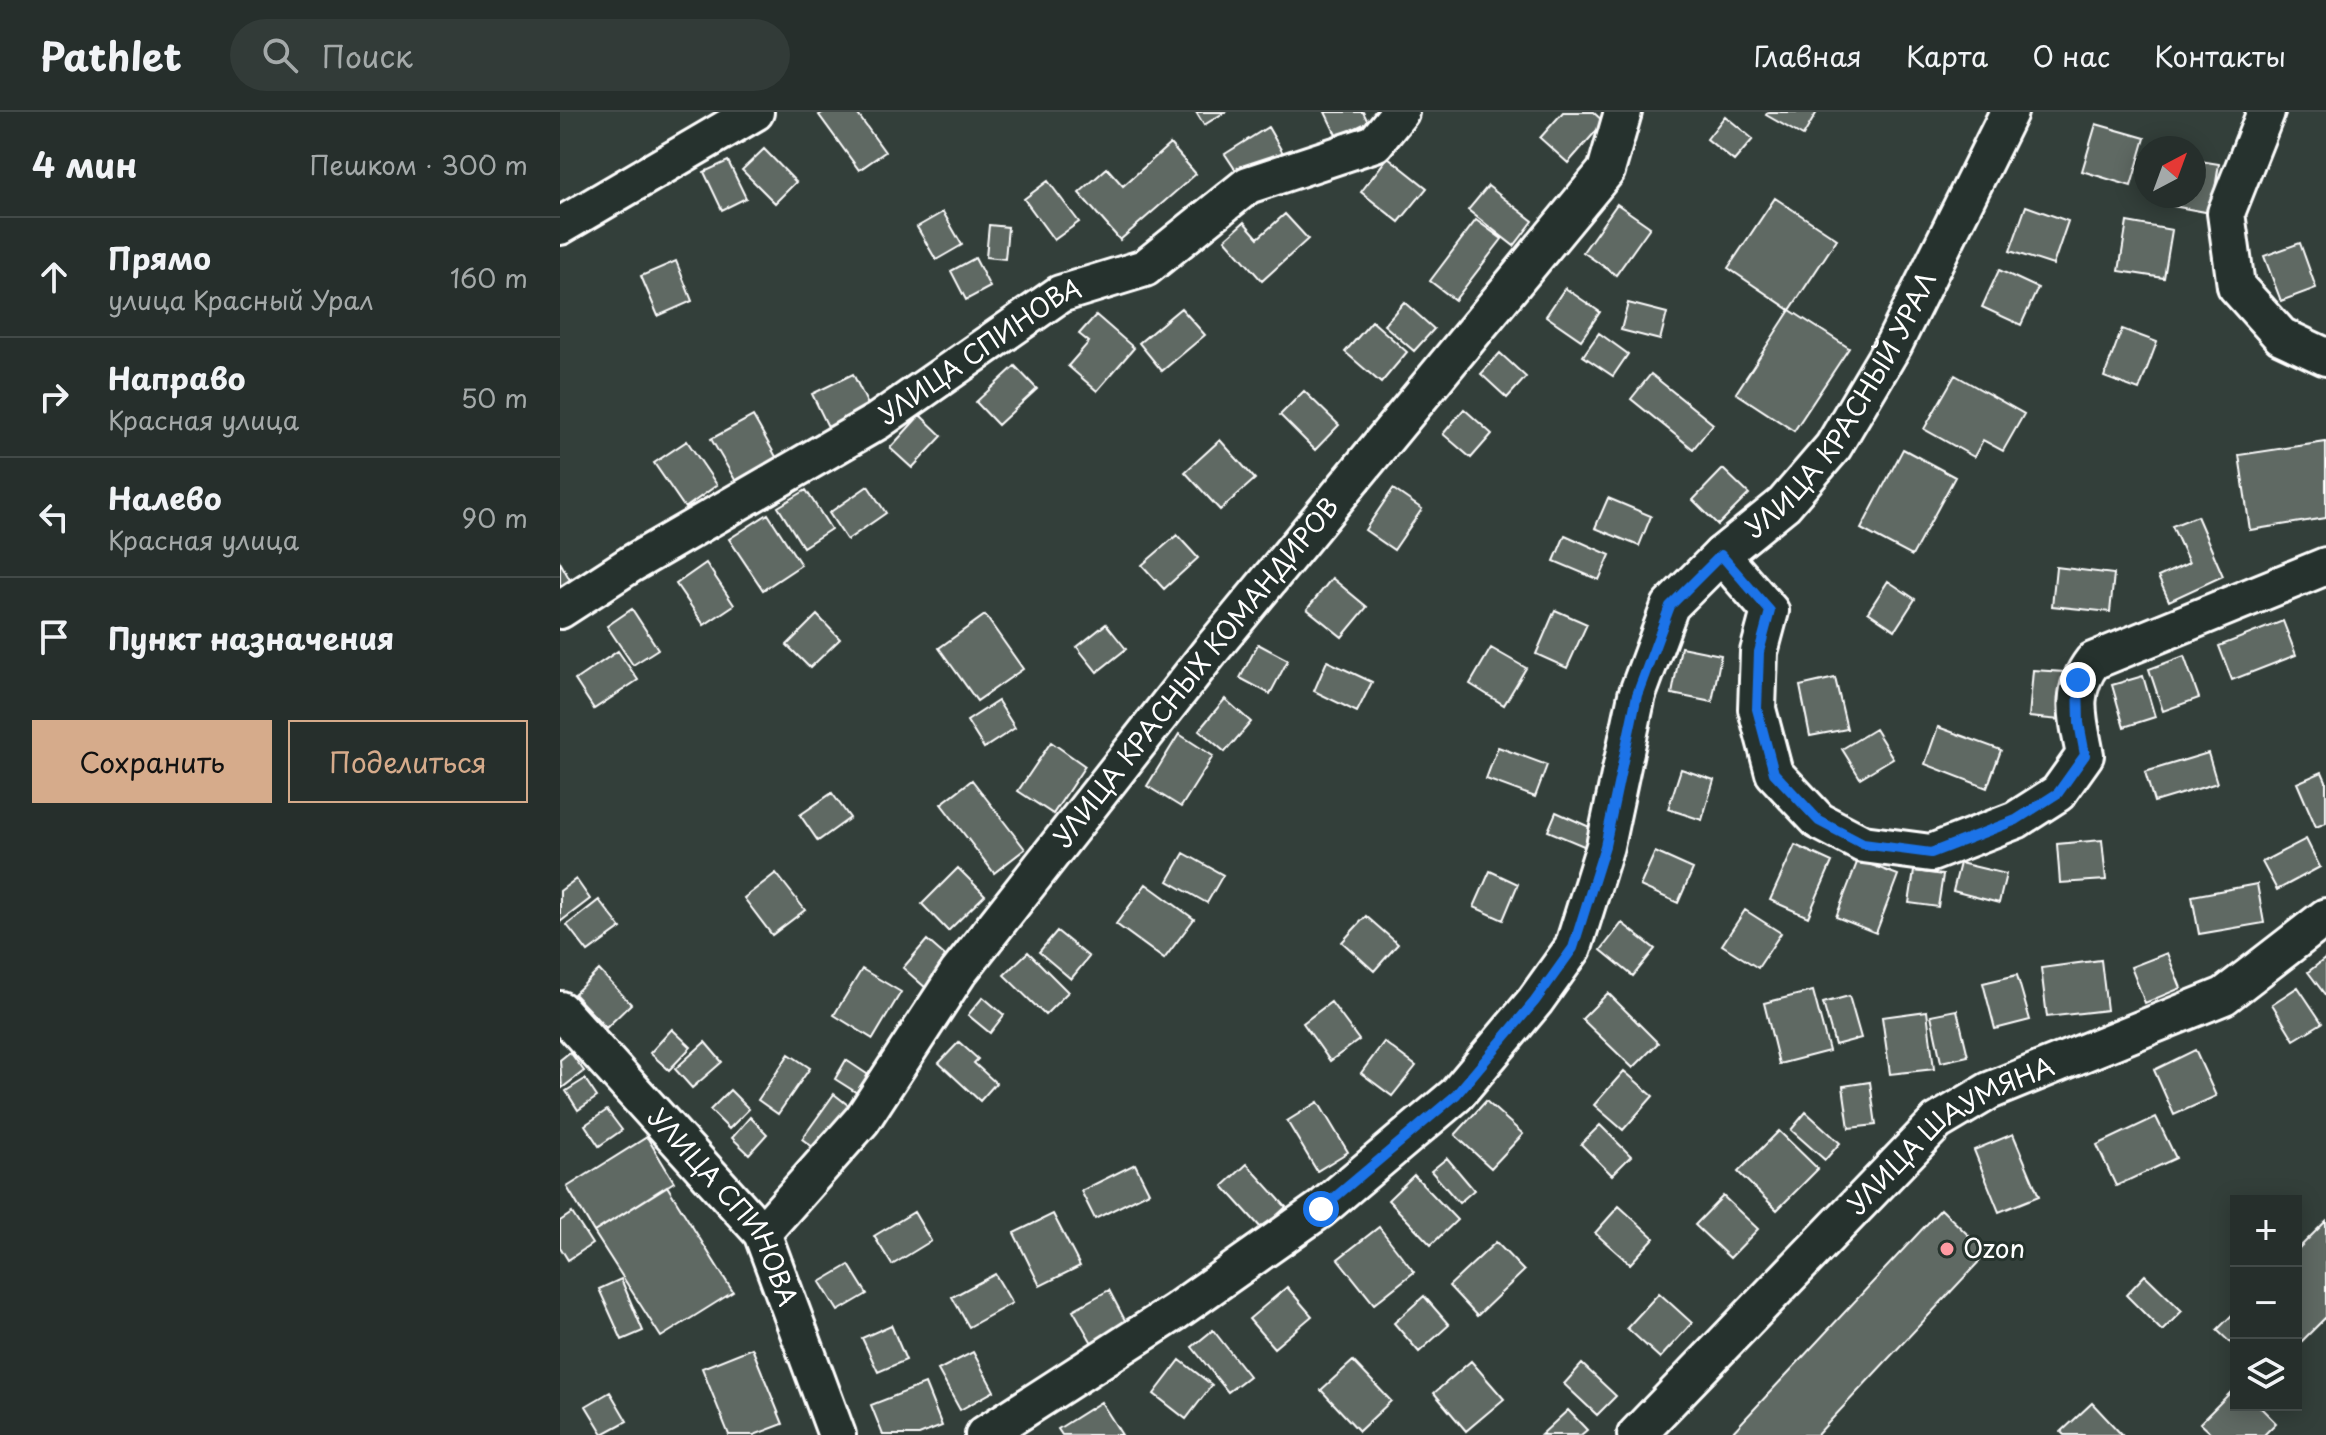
<!DOCTYPE html>
<html lang="ru">
<meta charset="utf-8">
<style>
body{margin:0;font-family:"Playpen Sans",sans-serif;background:#323b38;color:#f1f3f6}
.controls{position:absolute;right:24px;bottom:24px;display:grid;overflow:hidden;border-radius:0px;box-shadow:0 4px 20px #0003}
.controls button{width:72px;height:72px;display:grid;place-items:center;padding:0;border:0;border-bottom:2px solid #424a48;background:#262f2c;color:#f1f3f6;font:40px sans-serif}
.compass{position:absolute;left:1574px;top:24px;width:72px;height:72px;border-radius:50%;background:#262f2c;box-shadow:0 4px 20px #0003;rotate:41deg}
.stop{position:absolute;width:24px;height:24px;margin:-18px;border:6px solid #1a73e8;border-radius:50%;background:#fff}
.stop.end{background:#1a73e8;border-color:#fff;box-shadow:0 2px 8px #0008}
.list{margin:0;padding:0;list-style:none}
h2{display:flex;justify-content:space-between;align-items:center;height:104px;margin:0;padding:0 32px;font-size:34px}
h2 small{font-size:26px;font-weight:400;color:#a4a9a9}
.list li{display:grid;grid-template-columns:52px 1fr auto;gap:24px;align-items:center;box-sizing:border-box;height:120px;padding:0 32px;border-top:2px solid #424a48}
.list b{display:block;font-size:30px;white-space:nowrap}
.list p{margin:0;font-size:26px;white-space:nowrap;color:#a4a9a9}
.list em{font-size:26px;font-style:normal;color:#a4a9a9}
.actions{display:flex;gap:16px;padding:24px 32px}
.actions a{flex:1;padding:18px 0;border:2px solid #d6ab8b;border-radius:0px;text-align:center;font-size:28px;color:#d6ab8b}
.actions .main{background:#d6ab8b;color:#111}
.icon{flex:none;width:44px;height:44px;fill:none;stroke:currentColor;stroke-width:2;stroke-linecap:round;stroke-linejoin:round}
.map{position:relative;flex:none;width:1766px;height:1323px;overflow:hidden}
header{display:flex;align-items:center;gap:48px;box-sizing:border-box;height:112px;padding:0 40px;background:#262f2c;border-bottom:2px solid #424a48}
header strong{font-size:38px}
nav{display:flex;gap:44px;margin-inline-start:auto;font-size:28px}
.search{width:560px;height:72px;background:#323b38;display:flex;align-items:center;gap:20px;box-sizing:border-box;padding:0 28px;border-radius:44px;color:#a4a9a9;font-size:30px}
main{display:flex}
aside{flex:1;background:#262f2c}
.map>svg:first-child{display:block}
</style>
<header>
<strong>Pathlet</strong>
<div class="search"><svg class="icon" aria-label="search" viewBox="0 0 24 24"><circle cx="10" cy="10" r="6"/><path d="M15 15l6 6"/></svg>Поиск</div>
<nav><a>Главная</a><a>Карта</a><a>О нас</a><a>Контакты</a></nav>
</header>
<main>
<aside>
<h2>4 мин<small>Пешком · 300 m</small></h2>
<ul class="list">
<li><svg class="icon" aria-label="ahead" viewBox="0 0 24 24"><path d="M12 20V5M6 11l6-6 6 6"/></svg><div><b>Прямо</b><p>улица Красный Урал</p></div><em>160 m</em></li>
<li><svg class="icon" aria-label="right" viewBox="0 0 24 24"><path d="M7 20v-9h11M14 6l5 5-5 5"/></svg><div><b>Направо</b><p>Красная улица</p></div><em>50 m</em></li>
<li><svg class="icon" aria-label="left" viewBox="0 0 24 24"><path d="M17 20v-9H6M10 6l-5 5 5 5"/></svg><div><b>Налево</b><p>Красная улица</p></div><em>90 m</em></li>
<li><svg class="icon" aria-label="arrive" viewBox="0 0 24 24"><path d="M6 21V4h12l-3 4 3 4H6"/></svg><div><b>Пункт назначения</b></div></li>
</ul>
<div class="actions"><a class="main">Сохранить</a><a>Поделиться</a></div>
</aside>
<div class="map">
<svg width="1766" height="1323" viewBox="0 0 1766 1323">
<rect width="100%" height="100%" fill="#333f3a"/>
<filter id="ink" filterUnits="userSpaceOnUse"><feTurbulence type="fractalNoise" baseFrequency=".0125" numOctaves="2"/><feDisplacementMap in="SourceGraphic" scale="16" xChannelSelector="R" yChannelSelector="G"/><feConvolveMatrix kernelMatrix="1 2 1 2 8 2 1 2 1" color-interpolation-filters="sRGB"/></filter>
<g filter="url(#ink)">
<path fill="#5f6964" stroke="#fff" stroke-width="2" d="M264 0H296L325 40 299 58 259 3Z
M636 0H665L644 13Z
M765 0H803L808 10 777 25Z
M1003 0H1033L1044 10 1008 51 980 26Z
M1208 0H1257L1243 24 1206 3Z
M1165 4 1193 27 1174 49 1147 27Z
M1536 12 1585 26 1571 74 1522 59Z
M708 15 724 43 682 68 665 42Z
M610 32 636 62 560 128 519 81 547 56 563 74Z
M204 37 236 70 215 91 182 58Z
M828 45 867 76 839 110 801 80Z
M1634 48 1659 52 1651 101 1607 93 1608 84H1634Z
M168 49 186 86 162 98 144 60Z
M488 69 519 110 494 128 464 87Z
M928 74 973 109 954 134 908 98Z
M1215 86 1277 127 1230 198 1168 156Z
M1057 92 1090 115 1056 163 1023 140Z
M1466 94 1508 109 1493 153 1450 139Z
M383 100 402 133 376 148 357 115Z
M725 102 748 127 702 169 665 127 684 110 698 126Z
M916 108 942 127 895 188 870 169Z
M1567 110 1612 118 1604 166 1559 159Z
M429 113 448 115 445 147 426 145Z
M1740 131 1756 176 1721 189 1704 144Z
M415 146 430 175 406 188 391 159Z
M116 149 132 189 98 204 81 164Z
M1439 158 1478 176 1461 213 1422 195Z
M1005 176 1040 200 1021 228 986 204Z
M844 190 874 217 854 239 824 213Z
M1068 191 1107 201 1100 228 1061 218Z
M621 196 645 223 602 259 579 231Z
M1230 198 1289 236 1234 319 1176 281Z
M536 203 574 236 537 279 508 254 529 230 519 222Z
M812 209 847 240 821 271 785 240Z
M1562 217 1597 230 1579 278 1544 265Z
M1039 221 1068 242 1053 264 1023 244Z
M940 241 966 265 947 286 921 262Z
M455 254 477 277 438 313 416 290Z
M293 262 311 299 270 319 252 282Z
M1091 262 1153 312 1133 337 1071 287Z
M1395 263 1464 302 1443 339 1423 328 1414 345 1364 317Z
M744 279 779 313 755 338 720 303Z
M904 297 932 322 911 346 883 322Z
M360 303 382 324 352 356 330 336Z
M193 304 219 350 178 373 151 327Z
M660 328 695 367 660 398 625 360Z
M127 329 157 373 125 396 94 351Z
M1766 330V406L1690 418 1679 343Z
M1343 337 1395 365 1352 444 1301 417Z
M1163 357 1189 382 1158 413 1133 388Z
M308 374 326 401 287 428 269 401Z
M833 377 862 397 834 438 805 418Z
M246 378 271 417 243 435 218 395Z
M1048 386 1091 404 1079 434 1035 416Z
M208 402 241 453 203 478 169 427Z
M1637 404 1663 464 1609 489 1598 465 1629 451 1612 414Z
M617 423 638 446 604 477 582 453Z
M1005 423 1050 443 1039 468 994 449Z
M0 450 14 475 0 482Z
M146 451 174 493 144 513 116 472Z
M1496 455 1554 462 1550 500 1492 494Z
M772 466 807 495 782 525 747 497Z
M1328 469 1355 487 1335 518 1308 500Z
M72 497 98 537 73 553 47 514Z
M995 498 1027 512 1007 556 976 542Z
M257 503 280 527 250 556 227 533Z
M425 503 463 557 417 589 379 536Z
M1723 509 1736 543 1672 568 1659 534Z
M546 512 566 537 537 560 517 535Z
M698 532 728 548 710 582 680 566Z
M1121 535 1161 543 1152 590 1112 582Z
M931 536 966 556 944 593 910 572Z
M58 539 78 568 34 597 15 568Z
M1624 544 1639 586 1603 599 1589 557Z
M767 549 812 570 797 600 754 579Z
M1473 558 1504 560 1500 608 1469 605Z
M1583 564 1595 605 1564 615 1552 573Z
M1275 566 1287 617 1250 624 1240 574Z
M665 587 691 610 665 640 639 618Z
M438 589 455 616 424 636 407 609Z
M1378 615 1441 638 1427 676 1365 652Z
M1315 617 1333 646 1300 666 1282 637Z
M619 622 653 644 621 695 587 674Z
M491 630 525 654 493 702 458 679Z
M938 635 987 653 975 685 926 667Z
M1648 641 1657 671 1594 690 1585 660Z
M1121 657 1154 668 1142 708 1108 697Z
M1762 660 1766 669V711L1756 715 1737 671Z
M412 668 465 737 434 761 381 692Z
M272 681 290 706 258 729 240 703Z
M996 700 1034 717 1026 735 988 719Z
M1746 727 1760 755 1717 778 1702 750Z
M1542 728 1546 768 1500 771 1497 732Z
M1235 733 1272 750 1248 805 1210 788Z
M1095 740 1133 757 1118 791 1080 774Z
M624 741 663 763 647 791 608 769Z
M1298 748 1338 763 1316 821 1276 805Z
M1400 751 1446 762 1439 791 1393 779Z
M398 756 425 783 388 819 362 792Z
M930 759 958 772 943 808 914 795Z
M1354 759 1383 763 1378 795 1349 791Z
M216 761 245 798 212 823 184 786Z
M16 767 30 787 0 810V779Z
M586 772 634 807 604 847 556 812Z
M1697 772 1704 811 1639 822 1632 784Z
M39 788 61 816 28 840 7 813Z
M1185 798 1221 821 1198 856 1162 833Z
M806 804 838 832 814 859 782 830Z
M1062 811 1095 837 1073 864 1041 838Z
M497 819 529 845 511 867 479 840Z
M367 828 390 848 366 876 343 856Z
M468 840 508 880 485 903 444 863Z
M1607 841 1621 876 1585 891 1571 855Z
M1766 846V884L1748 860Z
M1541 848 1547 898 1487 905 1481 856Z
M302 857 341 880 313 927 274 903Z
M39 858 71 892 46 916 14 882Z
M1457 863 1470 908 1435 917 1423 871Z
M1738 875 1762 911 1734 928 1712 892Z
M1253 879 1269 939 1219 952 1204 891Z
M1048 881 1098 931 1073 956 1022 907Z
M1289 884 1301 926 1275 933 1263 891Z
M423 885 444 903 430 921 408 903Z
M771 890 799 928 770 949 743 911Z
M1397 898 1408 944 1381 950 1371 903Z
M1367 899 1374 957 1330 962 1322 905Z
M112 917 131 935 109 958 90 941Z
M145 930 162 950 132 976 115 957Z
M399 930 418 947 414 951 436 971 420 989 379 951Z
M824 930 856 954 832 984 801 961Z
M1635 938 1656 984 1614 1003 1594 958Z
M10 940 24 959 2 976 0 948Z
M229 942 250 956 218 1002 198 988Z
M286 948 313 966 302 984 275 967Z
M1064 959 1093 984 1063 1018 1034 993Z
M25 967 37 985 18 998 6 979Z
M1310 970 1316 1013 1289 1016 1283 974Z
M170 978 189 997 169 1017 150 998Z
M274 982 293 997 261 1041 242 1027Z
M926 989 963 1022 931 1056 895 1023Z
M758 990 788 1040 757 1059 727 1009Z
M47 998 62 1018 39 1034 25 1013Z
M1246 1000 1280 1031 1265 1048 1231 1018Z
M190 1005 207 1022 189 1042 172 1026Z
M1596 1005 1616 1046 1556 1074 1537 1033Z
M1040 1013 1071 1044 1052 1063 1021 1032Z
M1219 1019 1258 1057 1217 1098 1178 1060Z
M1453 1022 1479 1084 1439 1100 1414 1038Z
M87 1025 114 1070 34 1120 7 1075Z
M887 1046 914 1078 899 1091 871 1059Z
M575 1052 589 1080 535 1107 521 1079Z
M687 1052 726 1095 702 1117 663 1074Z
M854 1063 897 1108 871 1133 828 1088Z
M107 1074 173 1180 101 1225 34 1120Z
M1163 1084 1198 1117 1170 1146 1135 1113Z
M1059 1094 1094 1126 1070 1152 1035 1121Z
M1381 1097 1427 1141 1257 1323H1170Z
M354 1100 371 1129 332 1153 314 1124Z
M12 1101 32 1132 8 1148 0 1135V1109Z
M493 1102 520 1154 480 1174 454 1121Z
M1766 1109V1205L1736 1235V1139Z
M819 1115 854 1160 814 1192 778 1147Z
M936 1130 964 1159 917 1204 889 1174Z
M289 1153 307 1182 278 1199 260 1170Z
M435 1162 452 1191 409 1215 392 1185Z
M1585 1163 1622 1199 1602 1219 1566 1183Z
M61 1167 83 1219 62 1228 39 1177Z
M727 1175 752 1204 714 1236 689 1207Z
M549 1178 567 1212 532 1231 513 1198Z
M1099 1181 1132 1211 1100 1246 1067 1216Z
M864 1184 889 1213 859 1240 834 1211Z
M1676 1199V1236L1657 1218Z
M331 1213 346 1248 318 1260 302 1226Z
M653 1218 689 1264 668 1280 632 1235Z
M192 1236 223 1312 194 1323H169L142 1256Z
M413 1240 434 1279 400 1298 378 1258Z
M620 1248 652 1273 626 1307 594 1282Z
M793 1249 831 1289 799 1319 761 1278Z
M911 1249 944 1287 906 1319 874 1281Z
M1022 1252 1056 1284 1037 1303 1004 1272Z
M365 1272 382 1314 359 1323H323L311 1293Z
M1676 1275V1293H1698L1716 1311 1704 1323H1653L1640 1311Z
M50 1280 67 1309 43 1322 26 1294Z
M541 1290 562 1323H502L498 1317Z
M1532 1291 1562 1323H1504L1501 1320Z
M1008 1298 1027 1318 1021 1323H981Z"/>
<g fill="none" stroke-linecap="round" stroke-linejoin="round">
<defs>
<g id="street">
<path d="M1706 0 1666 101 1676 174 1721 224 1766 245"/>
<path d="M0 114 195 0"/>
<path d="M1161 443 1210 499 1199 540 1197 597 1214 661 1259 709 1303 732 1371 741 1456 708 1498 681 1525 643C1518 606 1509 580 1533 549L1766 454"/>
<path id="s1" d="M0 498 71 452 318 309 500 182 585 156 688 73 815 31 840 0"/>
<path id="s2" d="M0 898 202 1121 277 1323"/>
<path id="s3" d="M202 1121 302 1008 398 861 652 537 1046 59 1063 0"/>
<path id="s4" d="M424 1323 615 1200 761 1097 896 983 975 889 1013 836 1045 734 1077 583 1110 494 1161 443 1224 392 1273 335 1334 232 1449 0"/>
<path id="s5" d="M1076 1323 1377 1010 1429 979 1664 884 1766 805"/>
</g>
</defs>
<use href="#street" stroke="#fff" stroke-width="42"/>
<use href="#street" stroke="#26332d" stroke-width="36"/>
</g>
</g>
<g fill="none" stroke-linecap="round" stroke-linejoin="round" filter="url(#ink)">
<path stroke="#1a73e8" stroke-width="10" d="M761 1097 896 983 975 889 1013 836 1045 734 1077 583 1110 494 1161 443 1210 499 1199 540 1197 597 1214 661 1259 709 1303 732 1371 741 1456 708 1498 681 1525 643 1519 611 1518 568"/>
</g>
<circle fill="#ff9aa2" stroke="#26332d" stroke-width="3" cx="1387" cy="1137" r="8"/>
<g text-anchor="middle" stroke-width="6" stroke-linejoin="round" paint-order="stroke">
<g font-size="26" fill="#fff" stroke="#26332d">
<text dy="9" stroke="none"><textPath href="#s1" startOffset="494">УЛИЦА СПИНОВА</textPath></text>
<text dy="9" stroke="none"><textPath href="#s4" startOffset="1394">УЛИЦА КРАСНЫЙ УРАЛ</textPath></text>
<text dy="9" stroke="none"><textPath href="#s3" startOffset="710">УЛИЦА КРАСНЫХ КОМАНДИРОВ</textPath></text>
<text dy="9" stroke="none"><textPath href="#s5" startOffset="438">УЛИЦА ШАУМЯНА</textPath></text>
<text dy="9" stroke="none"><textPath href="#s2" startOffset="258">УЛИЦА СПИНОВА</textPath></text>
</g>
<g font-size="26" fill="#fff" stroke="#26332d" text-anchor="start">
<text x="1403" y="1146">Ozon</text>
</g>
</g>
</svg>
<div class="controls">
<button>+</button>
<button>−</button>
<button><svg class="icon" aria-label="layers" viewBox="0 0 24 24"><path d="M12 4l9 5-9 5-9-5zM3 14l9 5 9-5"/></svg></button>
</div>
<svg class="compass" viewBox="-18 -18 36 36"><path d="M0-13l5 13h-10z" fill="#e53935"/><path d="M0 13l5-13h-10z" fill="#a4a9a9"/></svg>
<div class="stop" style="left:761px;top:1097px"></div>
<div class="stop end" style="left:1518px;top:568px"></div>
</div>
</main>
